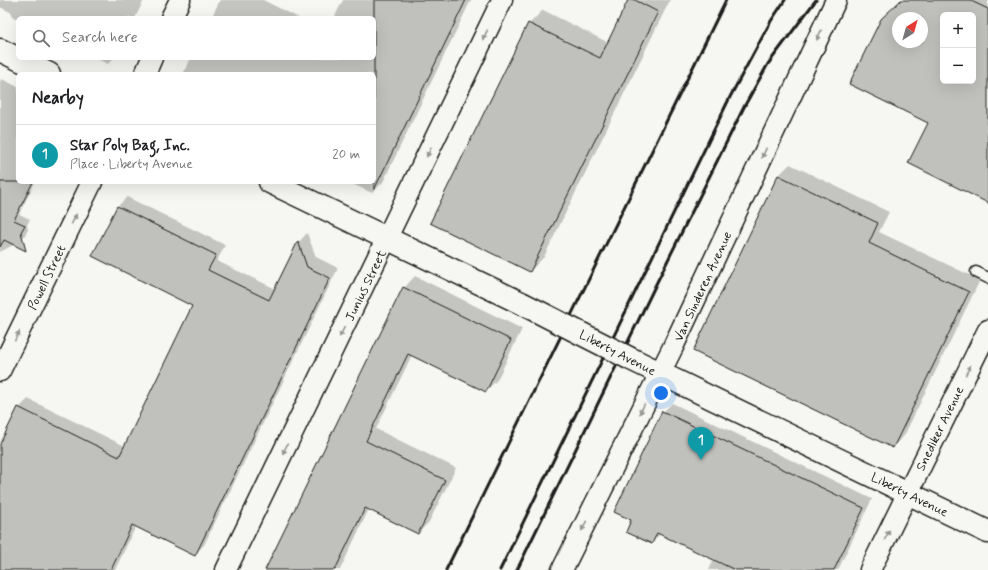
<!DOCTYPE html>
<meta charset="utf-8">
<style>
body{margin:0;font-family:Mynerve,sans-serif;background:#f2f2f2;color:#202124}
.controls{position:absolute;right:12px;top:12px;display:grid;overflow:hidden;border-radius:6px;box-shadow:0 4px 16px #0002}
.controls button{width:36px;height:36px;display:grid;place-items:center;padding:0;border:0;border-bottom:1px solid #e0e0e0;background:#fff;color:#202124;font:20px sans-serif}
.compass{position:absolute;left:892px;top:12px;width:36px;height:36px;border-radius:50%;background:#fff;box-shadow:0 4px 16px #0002;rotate:37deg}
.you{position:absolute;left:661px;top:393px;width:14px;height:14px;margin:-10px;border:3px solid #fff;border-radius:50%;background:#1a73e8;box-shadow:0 0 0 6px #1a73e833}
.badge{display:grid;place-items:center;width:26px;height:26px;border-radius:50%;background:#1f6fb2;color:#fff;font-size:13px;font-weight:700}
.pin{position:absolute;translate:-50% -33px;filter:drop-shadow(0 1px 2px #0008)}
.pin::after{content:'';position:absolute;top:21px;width:14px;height:12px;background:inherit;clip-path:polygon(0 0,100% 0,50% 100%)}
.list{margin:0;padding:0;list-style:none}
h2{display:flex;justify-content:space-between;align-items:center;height:52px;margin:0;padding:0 16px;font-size:17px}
h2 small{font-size:13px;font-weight:400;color:#757577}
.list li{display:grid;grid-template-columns:26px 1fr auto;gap:12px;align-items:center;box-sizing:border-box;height:60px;padding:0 16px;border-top:1px solid #e0e0e0}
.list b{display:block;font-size:15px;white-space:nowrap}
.list p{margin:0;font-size:13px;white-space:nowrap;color:#757577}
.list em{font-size:13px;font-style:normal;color:#757577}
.icon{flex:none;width:22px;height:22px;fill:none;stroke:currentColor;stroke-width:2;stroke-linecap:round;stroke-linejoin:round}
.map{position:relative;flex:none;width:988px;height:570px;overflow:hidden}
.search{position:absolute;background:#fff;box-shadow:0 4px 16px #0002;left:16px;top:16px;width:360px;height:44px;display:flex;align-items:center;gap:10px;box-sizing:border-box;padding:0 14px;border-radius:6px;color:#757577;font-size:15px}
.panel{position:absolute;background:#fff;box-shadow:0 4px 16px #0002;left:16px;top:72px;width:360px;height:112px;border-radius:6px}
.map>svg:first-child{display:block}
</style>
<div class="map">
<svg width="988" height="570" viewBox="0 0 988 570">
<rect width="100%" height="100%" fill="#f6f6f2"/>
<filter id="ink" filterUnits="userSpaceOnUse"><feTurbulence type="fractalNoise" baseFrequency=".025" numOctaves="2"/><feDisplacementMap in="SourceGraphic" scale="8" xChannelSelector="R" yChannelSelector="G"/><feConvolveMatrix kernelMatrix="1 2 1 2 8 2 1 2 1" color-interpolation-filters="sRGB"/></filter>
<g filter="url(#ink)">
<path fill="#0003" fill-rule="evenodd" d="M0 0H144L135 18H18V20L11 16 12 13 0 7Z
M220 0H263L299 18H211Z
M343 0H471L383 182 372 193 348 182H374V74H183L191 58H374V18H334Z
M629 0H670L544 257 530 271 529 24 543 10 609 43Z
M902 0H988V202L930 122 850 83ZM943 15H973V81H943ZM898 18H922V42H898Z
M95 58H114L108 64Z
M2 79 18 87V182H35L19 214 30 219 27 225 28 230 25 235 19 242 0 252V81Z
M790 164 889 212 879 232 980 280 904 436 893 447 694 351 779 175Z
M127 197 225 245 217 261 276 289 299 242 307 233 316 257 338 268 204 545 194 555 136 526 115 570H0V447L19 408 28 399 125 446 194 305 117 207Z
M415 276 522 329 497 380 486 391 412 355 376 429 456 468 429 522 418 533 369 509 340 570H266L404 288Z
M672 403 872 499 838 570H709L714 559 660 534 651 543 633 520 663 412Z"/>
<path fill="#c0c0bd" stroke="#1c1c1c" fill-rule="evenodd" d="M374 0H466L374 190Z
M628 0H635L658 12 530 272 430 223 528 23 600 58Z
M901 0H969L988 9V203L908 163 928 123 849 84 881 19ZM943 15H973V81H943ZM898 18H922V42H898Z
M778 175 878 223 869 243 969 292 893 448 693 351Z
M0 182H33L14 220 25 225 21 232 26 251 4 240 0 247Z
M117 206 216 255 208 270 269 300 298 241 307 267 330 278 195 556 132 525 111 570H0V444L18 407 119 457 192 306 92 256Z
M403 287 511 340 486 392 408 354 366 441 445 480 418 534 365 508 335 570H265Z
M662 411 864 508 834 570H735L657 533 652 544 626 532 631 520 614 512Z"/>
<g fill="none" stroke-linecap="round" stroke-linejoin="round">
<defs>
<path id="service" d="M976 272 988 278"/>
<path id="minor" d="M171 18 180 0
M145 74 152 58
M0 371 92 182
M226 570 502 0
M562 570 673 347 836 0
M870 570 988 330"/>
<path id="tertiary" d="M0 50 49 74
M270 182 521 303
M631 359 988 532"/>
</defs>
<use href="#service" stroke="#1c1c1c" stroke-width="13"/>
<use href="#minor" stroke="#1c1c1c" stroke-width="23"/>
<use href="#tertiary" stroke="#1c1c1c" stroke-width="25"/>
<use href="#service" stroke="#f6f6f2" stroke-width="10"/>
<use href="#minor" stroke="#f6f6f2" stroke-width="20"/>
<use href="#tertiary" stroke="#f6f6f2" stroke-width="22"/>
<path stroke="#1c1c1c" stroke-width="3" d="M446 570 726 0
M500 570 730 97 771 21 785 0
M517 570 657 282 745 105 768 64 816 0"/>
<defs>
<path id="tertiary-bridge" d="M521 303 631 359"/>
</defs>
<use href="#tertiary-bridge" stroke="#1c1c1c" stroke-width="25" stroke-linecap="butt"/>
<use href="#tertiary-bridge" stroke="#f6f6f2" stroke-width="22"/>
</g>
<defs><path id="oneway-solid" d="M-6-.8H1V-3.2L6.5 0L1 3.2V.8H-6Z"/></defs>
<g fill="#949492">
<use href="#oneway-solid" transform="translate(485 35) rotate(116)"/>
<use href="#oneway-solid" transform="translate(819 35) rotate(115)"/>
<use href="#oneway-solid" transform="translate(429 152) rotate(116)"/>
<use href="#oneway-solid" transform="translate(764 153) rotate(115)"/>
<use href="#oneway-solid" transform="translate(74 219) rotate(-64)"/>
<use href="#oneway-solid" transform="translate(342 332) rotate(116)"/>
<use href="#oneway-solid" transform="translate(17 336) rotate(-64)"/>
<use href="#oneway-solid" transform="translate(968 370) rotate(-64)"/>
<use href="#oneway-solid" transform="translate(642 409) rotate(116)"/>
<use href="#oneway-solid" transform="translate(285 449) rotate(116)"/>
<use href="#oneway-solid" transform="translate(584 526) rotate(116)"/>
<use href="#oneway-solid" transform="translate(887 535) rotate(-64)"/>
</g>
</g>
<g text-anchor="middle" stroke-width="3" stroke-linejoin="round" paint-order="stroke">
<g font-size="13" fill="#1c1c1c" stroke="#f6f6f2">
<text transform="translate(46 277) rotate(-64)" y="5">Powell Street</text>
<text transform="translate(365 285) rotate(-64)" y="5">Junius Street</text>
<text transform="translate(702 286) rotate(-65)" y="5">Van Sinderen Avenue</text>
<text transform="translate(618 352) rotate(27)" y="5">Liberty Avenue</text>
<text transform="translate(939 428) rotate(-64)" y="5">Snediker Avenue</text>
<text transform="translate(910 494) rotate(26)" y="5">Liberty Avenue</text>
</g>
</g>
</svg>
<div class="controls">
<button>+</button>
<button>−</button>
</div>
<svg class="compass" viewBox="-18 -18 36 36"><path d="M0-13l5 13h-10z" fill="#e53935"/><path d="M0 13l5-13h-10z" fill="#757577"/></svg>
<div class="you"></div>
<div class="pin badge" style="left:701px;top:460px;background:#0f9aa8">1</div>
<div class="search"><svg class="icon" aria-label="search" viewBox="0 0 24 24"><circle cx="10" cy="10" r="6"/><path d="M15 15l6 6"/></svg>Search here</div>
<section class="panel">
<h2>Nearby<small></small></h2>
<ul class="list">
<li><span class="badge" style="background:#0f9aa8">1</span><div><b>Star Poly Bag, Inc.</b><p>Place · Liberty Avenue</p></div><em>20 m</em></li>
</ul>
</section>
</div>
